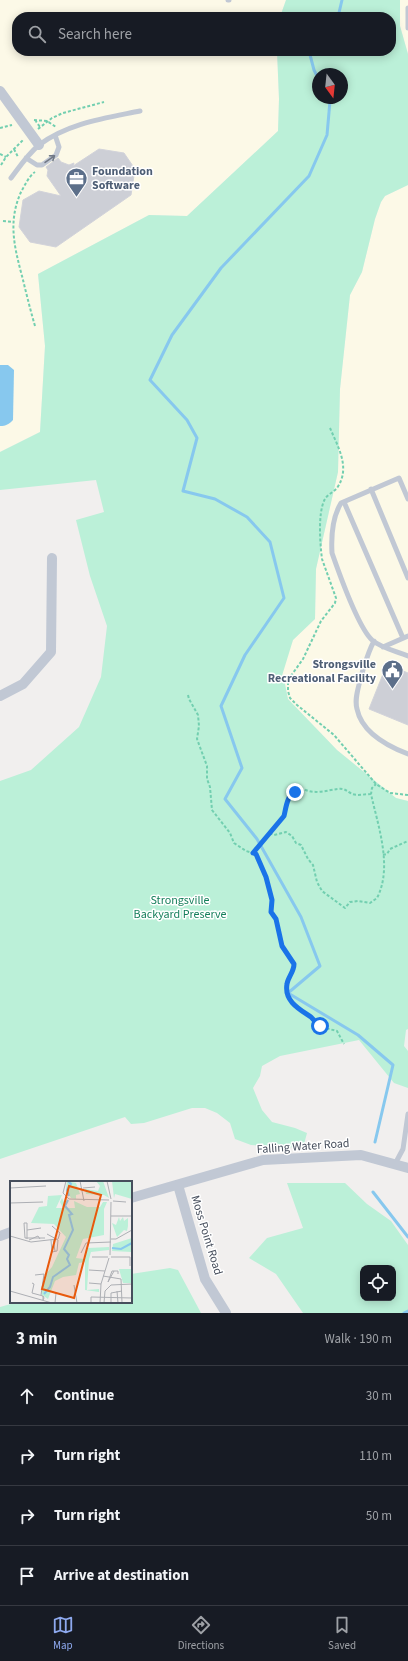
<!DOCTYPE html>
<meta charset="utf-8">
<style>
body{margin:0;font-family:"Source Sans 3",sans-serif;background:#20242c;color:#f1f3f6}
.controls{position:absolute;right:12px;bottom:12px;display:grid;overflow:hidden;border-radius:8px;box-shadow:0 2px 10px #0003}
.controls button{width:36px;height:36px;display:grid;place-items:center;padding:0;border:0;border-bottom:1px solid #363941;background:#171b24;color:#f1f3f6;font:20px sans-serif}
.compass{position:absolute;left:312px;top:68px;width:36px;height:36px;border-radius:50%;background:#171b24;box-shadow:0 2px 10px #0003;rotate:165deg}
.stop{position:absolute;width:12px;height:12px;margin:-9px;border:3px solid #1a73e8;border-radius:50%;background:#fff}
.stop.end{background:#1a73e8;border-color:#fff;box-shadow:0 1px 4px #0008}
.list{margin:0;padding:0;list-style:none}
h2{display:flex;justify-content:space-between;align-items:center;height:52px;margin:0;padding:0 16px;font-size:17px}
h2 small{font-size:13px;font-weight:400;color:#9ea1a6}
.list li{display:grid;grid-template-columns:26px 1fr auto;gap:12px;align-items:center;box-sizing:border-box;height:60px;padding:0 16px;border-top:1px solid #363941}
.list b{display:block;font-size:15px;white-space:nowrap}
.list em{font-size:13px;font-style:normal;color:#9ea1a6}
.icon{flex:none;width:22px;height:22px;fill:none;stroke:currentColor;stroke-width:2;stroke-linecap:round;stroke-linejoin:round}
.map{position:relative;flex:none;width:408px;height:1313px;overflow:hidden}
.search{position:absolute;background:#171b24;box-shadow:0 2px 10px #0003;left:12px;right:12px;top:12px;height:44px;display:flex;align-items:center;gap:10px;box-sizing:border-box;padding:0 14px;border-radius:16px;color:#9ea1a6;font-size:15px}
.sheet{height:292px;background:#171b24}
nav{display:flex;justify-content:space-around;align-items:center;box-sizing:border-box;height:56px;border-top:1px solid #363941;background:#171b24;font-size:11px;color:#9ea1a6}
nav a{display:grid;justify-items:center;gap:2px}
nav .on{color:#8ea9ee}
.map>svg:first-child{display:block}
</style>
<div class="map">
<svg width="408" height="1313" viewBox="0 0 408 1313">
<rect width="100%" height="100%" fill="#f1efee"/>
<path fill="#fcf9e7" d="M0 0H286L280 17H17V51H277L279 99 278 131 187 216 149 215 38 274 45 346 40 432 0 452Z
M400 0H408V54L400 26Z
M408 185V801L396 798 337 750 288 699 284 679 277 681 293 640 315 619 316 569 338 472 340 389 350 295 362 272 375 219 381 202 385 196Z"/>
<path fill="#bbf0d8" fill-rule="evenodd" d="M286 0H400V26L408 54V185L385 196 381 202 375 219 362 272 350 295 340 389 338 472 316 569 315 619 293 640 281 679H284L288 699 337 750 396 798 408 801V1029L406 1030 404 1046 408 1051V1088L394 1083 359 1040 280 1056 262 1066 260 1076 253 1088 262 1110 272 1122 295 1128 307 1133 303 1148 251 1145 235 1139 230 1123 217 1113 205 1108H192L144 1123 131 1124 125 1117 0 1159V781L31 770 79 727 101 677 107 626 90 576 76 520 104 512 96 480 0 490V452L40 432 45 346 38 274 149 215 187 216 278 131 279 99 277 51H391V17H280ZM318 74H342V98H318Z
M287 1183H345L367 1204 391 1221 408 1245V1313H303L276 1274 249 1258 267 1238 303 1228ZM363 1268H393V1298H363Z
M170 1268 178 1270 201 1313H0V1307L18 1302H131V1274Z"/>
<path fill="#87c8ee" d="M0 365H8L14 370 13 420C9 424 6 426 0 426Z"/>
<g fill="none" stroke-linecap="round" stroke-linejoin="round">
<path stroke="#87c8ee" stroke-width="3" d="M338 17 342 0
M309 51 314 70 318 78
M328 98 330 101 327 135 309 176 221 268 172 335 150 380 187 420 197 438 183 491 215 499 247 517 270 542 284 598 245 655 221 706 242 768 225 799 257 839 301 917 320 966 288 993 358 1035 393 1065 375 1142
M373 1192 408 1237
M404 1313 408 1311"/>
</g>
<path fill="#cdcfd6" stroke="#d2d3da" d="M99 149 124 153 135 169 131 195 56 247 30 242 19 227 23 200 39 191 61 196 47 176 48 170 46 167 58 158 61 162 69 165 74 163 73 166Z
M387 664 408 673V725L369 709Z"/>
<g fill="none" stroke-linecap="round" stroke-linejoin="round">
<path stroke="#72cfb0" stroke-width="2" stroke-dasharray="3 2" stroke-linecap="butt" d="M34 120 47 121 56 127
M35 120 40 127
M0 128 12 125
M38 129 52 118 63 113 104 102
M14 149 18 157
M0 154 6 157
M1 165 6 157 24 139
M3 221 13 222
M35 326C30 309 26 292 22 276 14 246 8 221 21 192 25 185 29 176 35 172
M330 428C338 447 351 468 337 488 333 493 326 495 324 501 318 514 320 544 322 559L336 598 335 603 321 621 303 659 288 680V691L290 698 297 705 334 735 376 784 390 793 408 795
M188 695 189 699 198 715 199 726 197 739 207 766V779L210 787 212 810 230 833 234 843 246 851 256 854 266 877 272 900 271 912 276 919 283 946 295 964 292 973 288 979 286 988 290 1002 311 1018 321 1027 337 1031 344 1044
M371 794C366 794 357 796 352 794 347 791 344 788 338 789 328 790 314 795 304 789 298 790 290 792 288 799 287 803 289 804 285 808 285 820 276 825 269 833L274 835 286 832 292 836 296 843 301 845 308 859 313 865 317 882 322 891 345 908 350 902 358 901 370 903 377 898C393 867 378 826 371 794L372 788 376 784
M253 853 269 833
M383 855 387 854 390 849 408 841"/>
<path stroke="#c1c8d4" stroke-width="5" d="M228 0H229
M408 8V28
M26 158 37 165H42L56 155 59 147 55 135
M11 178C20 166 28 154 39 145 68 123 106 118 140 111
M371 489 408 578
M408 499 399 478 341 503C332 518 331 536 332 553 339 573 358 627 372 640 381 648 396 651 408 656
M344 502 403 638
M374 641C368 652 365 664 361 676 359 687 354 698 357 709 362 733 387 746 408 754
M383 647 408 636
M395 1164 403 1149 408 1114"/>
<path stroke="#c1c8d4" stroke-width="10" d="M0 91 39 145
M0 696 23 684 51 652 52 558
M178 1185 205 1279 226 1313
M131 1198 263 1160 361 1155 408 1168
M0 1236 11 1232"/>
</g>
<defs><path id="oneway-shaft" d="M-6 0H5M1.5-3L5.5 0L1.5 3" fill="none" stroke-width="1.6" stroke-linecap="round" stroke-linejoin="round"/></defs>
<use stroke="#717986" href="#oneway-shaft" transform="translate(50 159) rotate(-35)"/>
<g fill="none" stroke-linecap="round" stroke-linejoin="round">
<path stroke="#1a73e8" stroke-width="5" d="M295 792C287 795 286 808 284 816L253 853 256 854 266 877 272 900 271 912 276 919 282 946 294 964C294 972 288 977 287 984 284 1001 299 1009 311 1017 314 1020 317 1024 320 1026"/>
</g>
<defs>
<symbol id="office-pin" viewBox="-11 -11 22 30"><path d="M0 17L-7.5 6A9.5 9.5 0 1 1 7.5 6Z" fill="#5c6f8a" stroke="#fff"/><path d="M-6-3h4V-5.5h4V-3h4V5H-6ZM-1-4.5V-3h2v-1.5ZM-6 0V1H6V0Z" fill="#fff"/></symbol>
<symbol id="civic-pin" viewBox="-11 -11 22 30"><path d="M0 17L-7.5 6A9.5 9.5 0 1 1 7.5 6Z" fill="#5c6f8a" stroke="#fff"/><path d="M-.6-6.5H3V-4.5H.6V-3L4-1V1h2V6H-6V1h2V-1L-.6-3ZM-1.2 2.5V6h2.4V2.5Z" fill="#fff"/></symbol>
</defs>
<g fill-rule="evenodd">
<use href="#office-pin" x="64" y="166" width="25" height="34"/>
<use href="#civic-pin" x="380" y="658" width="25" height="34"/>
</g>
<g text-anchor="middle" stroke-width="3" stroke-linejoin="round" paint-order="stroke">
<g font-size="12" font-weight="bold" fill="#4e5e75" stroke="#fff" text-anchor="start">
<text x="92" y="175">Foundation<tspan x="92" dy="14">Software</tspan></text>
<text x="376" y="668" text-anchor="end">Strongsville<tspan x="376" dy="14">Recreational Facility</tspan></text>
</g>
<g font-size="12" fill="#157f5b" stroke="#fff">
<text x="180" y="904">Strongsville<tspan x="180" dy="14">Backyard Preserve</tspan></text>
</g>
<g font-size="12" fill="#464e5c" stroke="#fff">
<text transform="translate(303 1146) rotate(-4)" y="4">Falling Water Road</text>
<text transform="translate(207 1235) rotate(73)" y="4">Moss Point Road</text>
</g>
</g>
<g transform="translate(10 1181)">
<rect width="122" height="122" fill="#f1efee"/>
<path d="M57 0 66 2 70 13 66 14V18L61 17 56 8ZM86 0H93L99 17 94 14 76 13 75 8 88 10 90 5ZM102 0H122V18L105 13 104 17ZM52 14 46 27H53L50 21 52 17 57 27H65L64 20 77 26H90L93 21H97L94 28V54L73 58 66 77 74 78 78 67 99 66V69L81 71 79 78 77 109 89 108V111L75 109V81L69 82 66 94 53 96 45 100 38 118 31 113 35 94 42 86 56 56 44 43 21 42 29 26 37 25 38 15ZM109 36 110 40 113 36 114 40 118 37V45L117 50 114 49 107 56 102 42 106 44ZM122 57V71L102 70 103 63ZM109 88H122V102H113Z" fill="#bbf0d8"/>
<path fill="none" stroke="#87c8ee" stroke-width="2" d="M58 0 61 3 57 9 59 15M102 67 111 68 122 62M34 113 40 106 43 96 60 84 57 78 59 74 54 68 63 49 59 34 62 33 55 25 58 19"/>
<path fill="none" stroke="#adafb4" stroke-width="1" d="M56 0 53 12 59 18 99 19M70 0 74 20M97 0 101 18M0 7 36 5M73 7 85 6M103 20 116 21M0 22 33 21M101 35H122M14 42 15 57H35M14 42H17V58M42 45 50 52 48 58M17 49 31 47M37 53 48 59 47 70 42 71 41 59M0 55 21 61 47 58M43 58 45 70M101 58H106L122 49M19 59 28 55 30 58M71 72 76 62 101 61M100 74 101 21M82 76H98M101 76H120V85M0 77V105M79 89 95 90M104 90 98 101 102 90H108V93M25 94 34 93 31 114M93 95 111 98 112 122M22 102 24 103 22 112 33 115V119L34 117 33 115M79 102 91 103M64 104 67 122M0 110 42 122M107 110 108 122M42 111 46 112 45 122M81 122V116L122 117M90 122 91 103 99 77M94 122 95 110 101 104 122 103M101 122V112L112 110"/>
<path fill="#e8590c" fill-opacity="0.15" stroke="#e8590c" stroke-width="2" d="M59 5 91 14 64 117 32 108Z"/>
<rect width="122" height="122" fill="none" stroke="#464e5c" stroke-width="2"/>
</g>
</svg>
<div class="controls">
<button><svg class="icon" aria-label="locate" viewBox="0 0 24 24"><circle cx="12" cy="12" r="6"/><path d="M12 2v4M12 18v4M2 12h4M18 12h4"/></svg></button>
</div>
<svg class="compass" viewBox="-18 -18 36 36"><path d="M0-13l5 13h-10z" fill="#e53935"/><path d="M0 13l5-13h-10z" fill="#9ea1a6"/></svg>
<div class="stop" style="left:320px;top:1026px"></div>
<div class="stop end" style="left:295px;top:792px"></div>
<div class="search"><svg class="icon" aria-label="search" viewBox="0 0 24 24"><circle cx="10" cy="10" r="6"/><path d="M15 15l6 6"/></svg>Search here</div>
</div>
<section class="sheet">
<h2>3 min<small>Walk · 190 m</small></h2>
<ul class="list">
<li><svg class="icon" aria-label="ahead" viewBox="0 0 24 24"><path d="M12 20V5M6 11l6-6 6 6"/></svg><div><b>Continue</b></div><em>30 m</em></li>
<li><svg class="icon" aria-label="right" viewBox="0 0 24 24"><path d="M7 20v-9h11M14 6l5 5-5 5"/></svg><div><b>Turn right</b></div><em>110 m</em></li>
<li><svg class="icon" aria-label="right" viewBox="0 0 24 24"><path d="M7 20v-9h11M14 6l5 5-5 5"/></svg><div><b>Turn right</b></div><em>50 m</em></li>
<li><svg class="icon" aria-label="arrive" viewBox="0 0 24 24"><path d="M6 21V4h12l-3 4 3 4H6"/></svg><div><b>Arrive at destination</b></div></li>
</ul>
</section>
<nav>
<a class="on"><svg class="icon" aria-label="map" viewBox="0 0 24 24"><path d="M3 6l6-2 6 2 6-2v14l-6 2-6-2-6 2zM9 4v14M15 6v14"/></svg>Map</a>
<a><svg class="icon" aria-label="directions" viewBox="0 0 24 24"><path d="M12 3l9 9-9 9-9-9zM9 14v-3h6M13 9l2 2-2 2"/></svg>Directions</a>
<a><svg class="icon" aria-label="saved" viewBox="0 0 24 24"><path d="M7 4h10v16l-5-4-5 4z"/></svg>Saved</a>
</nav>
